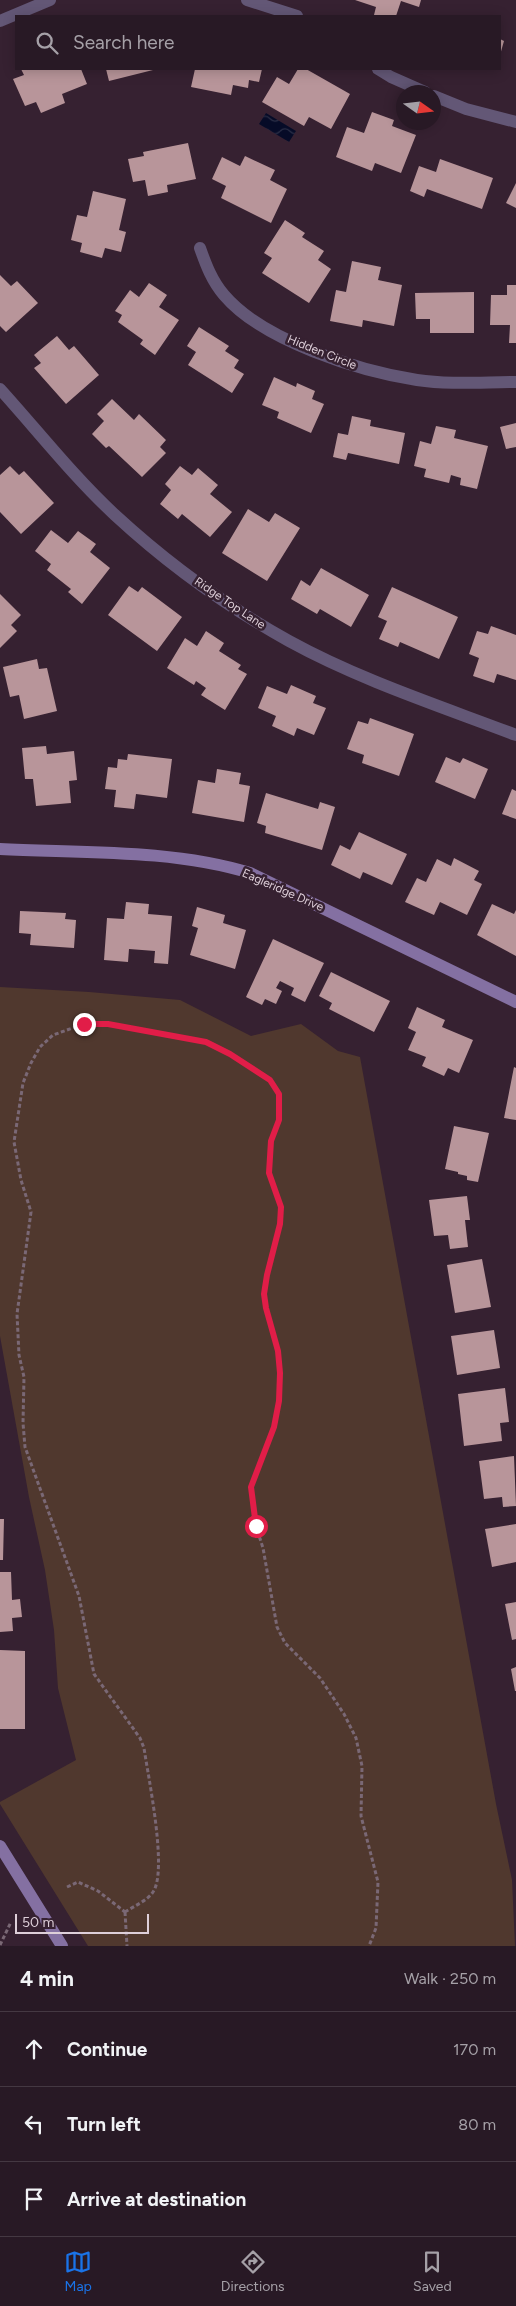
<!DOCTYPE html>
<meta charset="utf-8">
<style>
body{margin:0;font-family:Figtree,sans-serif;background:#30222d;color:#f1f3f6}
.compass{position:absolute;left:396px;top:85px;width:45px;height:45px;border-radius:50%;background:#281925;box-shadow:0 2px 12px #0003;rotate:104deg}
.scale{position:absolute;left:15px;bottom:12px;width:134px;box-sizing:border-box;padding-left:5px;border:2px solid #decfd9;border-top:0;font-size:14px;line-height:18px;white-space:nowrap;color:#decfd9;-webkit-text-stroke:4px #362131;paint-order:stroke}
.stop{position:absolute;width:15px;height:15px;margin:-11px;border:4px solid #e11d48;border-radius:50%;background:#fff}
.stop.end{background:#e11d48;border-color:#fff;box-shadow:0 1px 5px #0008}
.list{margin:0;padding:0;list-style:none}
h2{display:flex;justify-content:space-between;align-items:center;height:65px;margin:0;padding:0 20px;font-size:21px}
h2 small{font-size:16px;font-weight:400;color:#a5a0a7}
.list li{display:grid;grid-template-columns:32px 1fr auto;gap:15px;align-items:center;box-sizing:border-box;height:75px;padding:0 20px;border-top:1px solid #443842}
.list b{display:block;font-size:19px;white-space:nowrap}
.list em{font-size:16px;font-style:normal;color:#a5a0a7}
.icon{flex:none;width:28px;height:28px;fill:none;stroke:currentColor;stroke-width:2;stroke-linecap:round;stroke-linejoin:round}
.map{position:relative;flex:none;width:516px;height:1946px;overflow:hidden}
.search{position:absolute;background:#281925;box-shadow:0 2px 12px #0003;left:15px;right:15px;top:15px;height:55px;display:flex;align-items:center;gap:12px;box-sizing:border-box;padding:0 18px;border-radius:0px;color:#a5a0a7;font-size:19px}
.sheet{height:290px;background:#281925}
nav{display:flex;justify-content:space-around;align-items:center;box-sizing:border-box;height:70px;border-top:1px solid #443842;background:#281925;font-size:14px;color:#a5a0a7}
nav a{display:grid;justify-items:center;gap:2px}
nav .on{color:#1a73e8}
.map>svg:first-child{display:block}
</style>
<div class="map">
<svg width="516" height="1946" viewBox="0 0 516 1946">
<defs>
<pattern id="water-waves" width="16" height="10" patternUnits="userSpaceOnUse" patternTransform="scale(1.25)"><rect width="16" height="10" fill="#060b27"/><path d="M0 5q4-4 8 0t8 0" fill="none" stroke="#2a2e46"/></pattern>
</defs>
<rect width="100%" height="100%" fill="#362131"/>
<path fill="#50382e" d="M0 987 89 992 180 1000 251 1036 301 1024 338 1051 360 1057 496 1804 512 1880 515 1946H88L0 1804V1802L76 1760 58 1688 54 1630 45 1570 29 1497 0 1336Z"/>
<path fill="url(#water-waves)" d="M266 113 296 131 289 142 259 124Z"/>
<path fill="#b8959a" d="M355 0H421L419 7 401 1 396 16 374 15 376 7Z
M500 39 504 41 500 55Z
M21 69H81L87 84 62 94 65 103 41 113 36 102 25 106 13 79 24 75Z
M106 69H157L109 81Z
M195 69H262L259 82 249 80 248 88 233 85 231 95 191 87Z
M298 69H306L350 94 331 129 309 117 304 126 262 102 277 77 289 84Z
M372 112 394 120 392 126 416 135 401 173 375 163 372 171 336 157 347 127 364 133Z
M188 143 196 179 167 185 168 192 148 196 145 180 133 182 128 159 144 156 143 152Z
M245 156 275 170 270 180 287 189 271 223 221 198 226 186 212 179 222 157 240 166Z
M440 159 493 178 482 209 427 189 424 197 410 191 419 166 436 172Z
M516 183V208L506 203Z
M93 191 126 199 119 230 126 232 121 252 105 248 102 258 80 252 82 243 71 240 77 215 87 217Z
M285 220 305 233 302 237 324 251 318 260 331 269 309 303 262 273 272 258 264 253Z
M352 261 381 267 378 280 402 285 394 326 363 320 362 327 330 321 336 290 346 292Z
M0 275 11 286 17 281 38 303 6 332 0 326Z
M149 283 167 295 159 307 179 320 155 355 140 344 143 340 118 322 122 315 115 311 130 290 139 297Z
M507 285H516V343H509L510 325H490L491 295H507Z
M474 292V333H430V319H416L415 293Z
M199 327 229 346 225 351 239 360 234 368 244 374 232 393 188 365 196 352 187 346Z
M57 336 69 350 74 346 99 375 66 404 34 368 41 363 34 355Z
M274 377 296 387 297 383 315 391 312 399 324 404 311 433 277 418 279 412 262 405Z
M112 399 134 420 139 414 166 440 160 447 166 453 142 477 109 446 106 448 92 434 104 421 97 414Z
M352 416 371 420 370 426 405 433 399 464 348 453 346 460 333 457 338 433 348 435Z
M516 423V447L506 449 500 427Z
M436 426 456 430 454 438 488 446 477 489 460 485 461 478 451 475 449 483 424 477 426 469 414 466 420 441 431 444Z
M10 466 19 475 24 471 54 503 21 534 0 512V475Z
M180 466 192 475 198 468 218 485 210 494 232 512 210 537 182 514 178 519 160 504 171 490 165 484Z
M248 509 269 522 275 513 300 528 267 581 222 553Z
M51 530 68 543 78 531 96 544 90 552 110 568 82 604 68 592 71 589 47 570 51 564 35 551Z
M321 568 369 595 351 627 320 609 317 614 291 599 301 580 310 586Z
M129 586 138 592 142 587 182 617 157 651 108 615Z
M392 587 458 617 439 659 400 642 398 647 379 639 387 621 378 617Z
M0 594 21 615 11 625 17 631 0 648Z
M491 626 516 635V680L497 674 494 683 473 676 479 658 469 654 477 631 488 634Z
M206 631 224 643 219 651 241 665 238 669 247 674 225 710 201 695 206 688 196 681 194 685 167 668 185 638 197 646Z
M37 659 39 669 47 668 57 711 24 719 19 695 10 697 3 667Z
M291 685 316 696 313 703 326 708 314 735 297 728 294 736 272 726 276 716 258 708 267 686 287 694Z
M370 718 414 734 399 776 362 763 364 755 347 749 358 721 368 724Z
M46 746 47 754 74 751 77 780 69 781 71 803 36 806 33 779H25L22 748Z
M128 754 172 759 167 798 136 794 134 809 114 807 116 790 105 789 108 767 117 768 118 759 127 760Z
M446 757 460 763 463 758 488 769 475 799 435 782Z
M217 769 241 773 239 784 250 786 244 822 192 813 198 780 215 783Z
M512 789 516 791V819L502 814Z
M266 793 318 809 320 802 335 807 322 850 265 833 266 826 257 823Z
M359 832 407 854 392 885 363 872 360 879 331 865 340 845 350 850Z
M454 858 479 871 474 880 482 884 467 915 440 902 434 915 405 902 417 878 426 882 437 859 451 866Z
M126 902 149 904 148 914 172 916 168 964 154 963 155 951 129 949 128 962 104 960 107 918 124 919Z
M492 904 514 914 516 910V956L477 935Z
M197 907 225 915 223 923 246 930 235 969 190 955 198 928 192 926Z
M20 911 66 913 65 919 76 920 74 948 30 945 31 934 19 933Z
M273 939 324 963 305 1002 291 995 294 988 280 981 276 988 282 991 276 1004 265 999 262 1005 246 997Z
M331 972 390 1001 374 1032 329 1009 332 1003 319 996Z
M417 1007 445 1020 442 1027 473 1040 459 1073 448 1068 444 1076 422 1066 426 1057 408 1050 416 1032 408 1028Z
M514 1067 516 1068V1120L504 1118Z
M454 1126 489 1133 478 1182 467 1180V1176L458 1174V1172L445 1169Z
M467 1196 470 1220H465L468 1247 450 1249 448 1235 434 1236 429 1200Z
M482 1259 491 1307 455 1313 447 1265Z
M494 1330 500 1368 457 1375 451 1336Z
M505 1388 509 1422 500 1423 502 1441 464 1446 458 1394Z
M514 1456 516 1506 503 1507 502 1497 484 1499 479 1461Z
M0 1519H4L3 1560H0Z
M516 1524V1562L492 1567 485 1529Z
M0 1572H11L12 1600 20 1599 22 1617 12 1618 13 1631 0 1632Z
M516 1602V1639L512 1640 505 1604Z
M0 1650 25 1651V1729H0Z
M516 1667V1691H515L511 1669Z"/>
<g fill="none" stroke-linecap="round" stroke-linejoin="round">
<path stroke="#7a6875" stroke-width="3" stroke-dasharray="4 2.5" stroke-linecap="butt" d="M67 1887 78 1882 98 1891 125 1912
M125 1912C134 1906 147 1901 153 1892 168 1871 148 1776 144 1748L140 1738 94 1674 79 1596 25 1447 23 1423 24 1377 19 1355 17 1314 31 1212 21 1180 14 1142 23 1083 31 1063 40 1047 53 1035 84 1024H108L206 1042 230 1054 270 1080 279 1094V1120L271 1141 269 1173 281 1207 280 1225 267 1275 264 1293 266 1308 278 1351 280 1373 279 1401 275 1427 251 1487 256 1526 263 1548 277 1627 285 1643 320 1678 344 1714 356 1738 362 1766 361 1816 378 1882 376 1928 369 1946
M125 1912 127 1946
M0 1945 11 1922"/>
<path stroke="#635776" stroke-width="12" d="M247 0 297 16
M0 21 50 0
M378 69 391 77 425 92
M434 96 466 109 516 122
M200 248C206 265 212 281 224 295 263 341 359 371 417 380 450 385 483 382 516 382
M0 389C38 431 73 476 115 515 167 563 226 606 289 641 360 680 440 706 516 735"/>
<path stroke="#8470a2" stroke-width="12" d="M0 849C81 853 172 849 250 873L516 1002
M0 1846 62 1946"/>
</g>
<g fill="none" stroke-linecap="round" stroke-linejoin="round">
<path stroke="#e11d48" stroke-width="6" d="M84 1024H108L206 1042 230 1054 270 1080 279 1094V1120L271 1141 269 1173 281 1207 280 1224 267 1275 264 1294 266 1308 278 1351 280 1373 279 1401 274 1427 251 1487 256 1526"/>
</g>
<g text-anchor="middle" stroke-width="5" stroke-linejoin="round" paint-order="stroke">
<g font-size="12" fill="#decfd9" stroke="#362131">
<text transform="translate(322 352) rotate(22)" y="4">Hidden Circle</text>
<text transform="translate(230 603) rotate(34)" y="4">Ridge Top Lane</text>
<text transform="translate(283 890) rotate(24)" y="4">Eagleridge Drive</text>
</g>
</g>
</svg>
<svg class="compass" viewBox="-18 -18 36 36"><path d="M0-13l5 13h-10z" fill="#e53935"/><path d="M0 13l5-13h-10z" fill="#a5a0a7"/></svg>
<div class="scale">50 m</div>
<div class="stop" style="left:256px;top:1526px"></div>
<div class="stop end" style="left:84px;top:1024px"></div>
<div class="search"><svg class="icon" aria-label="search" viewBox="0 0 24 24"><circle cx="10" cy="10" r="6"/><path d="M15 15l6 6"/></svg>Search here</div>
</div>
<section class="sheet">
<h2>4 min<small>Walk · 250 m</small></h2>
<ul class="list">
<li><svg class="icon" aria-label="ahead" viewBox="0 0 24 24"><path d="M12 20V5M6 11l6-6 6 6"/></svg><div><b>Continue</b></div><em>170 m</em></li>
<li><svg class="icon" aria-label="left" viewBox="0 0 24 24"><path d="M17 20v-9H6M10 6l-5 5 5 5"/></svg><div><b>Turn left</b></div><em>80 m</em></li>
<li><svg class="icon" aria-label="arrive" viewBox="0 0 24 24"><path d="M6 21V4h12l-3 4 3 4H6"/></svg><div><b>Arrive at destination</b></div></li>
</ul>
</section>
<nav>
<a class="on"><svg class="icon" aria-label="map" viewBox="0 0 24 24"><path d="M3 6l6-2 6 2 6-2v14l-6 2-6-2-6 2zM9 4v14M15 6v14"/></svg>Map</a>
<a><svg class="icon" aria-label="directions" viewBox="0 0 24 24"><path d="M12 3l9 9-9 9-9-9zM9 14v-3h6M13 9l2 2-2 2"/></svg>Directions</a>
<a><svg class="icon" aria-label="saved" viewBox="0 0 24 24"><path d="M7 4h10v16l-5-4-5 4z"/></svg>Saved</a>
</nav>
